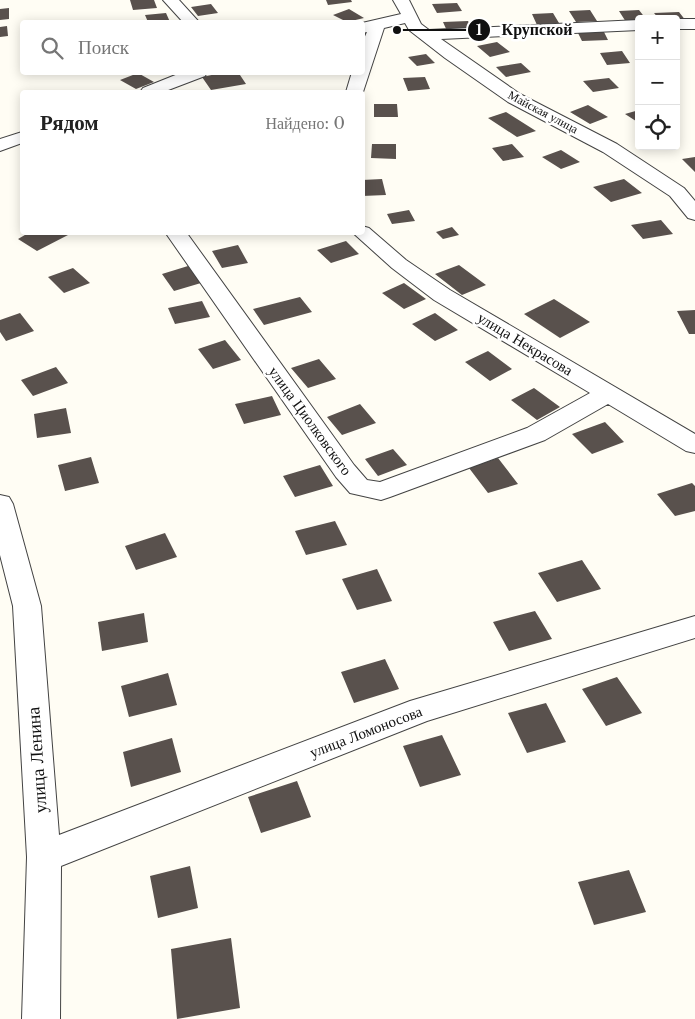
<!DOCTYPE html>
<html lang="ru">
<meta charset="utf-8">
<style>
body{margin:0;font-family:"Libre Baskerville",serif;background:#f6f6f6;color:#222}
.controls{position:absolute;right:15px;top:15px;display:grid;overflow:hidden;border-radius:5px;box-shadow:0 2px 12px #0003}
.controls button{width:45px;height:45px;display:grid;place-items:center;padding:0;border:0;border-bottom:1px solid #e0e0e0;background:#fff;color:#222;font:25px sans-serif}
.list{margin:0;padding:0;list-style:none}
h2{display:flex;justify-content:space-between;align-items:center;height:65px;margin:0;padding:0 20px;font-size:21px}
h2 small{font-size:16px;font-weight:400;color:#767676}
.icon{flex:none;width:28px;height:28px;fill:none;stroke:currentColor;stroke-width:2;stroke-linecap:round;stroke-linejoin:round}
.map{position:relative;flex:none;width:695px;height:1019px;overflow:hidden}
.search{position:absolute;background:#fff;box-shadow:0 2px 12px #0003;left:20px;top:20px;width:345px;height:55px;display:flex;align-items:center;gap:12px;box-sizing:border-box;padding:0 18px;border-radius:5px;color:#767676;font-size:19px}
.panel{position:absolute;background:#fff;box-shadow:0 2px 12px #0003;left:20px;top:90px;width:345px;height:145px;border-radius:5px}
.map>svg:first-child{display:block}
</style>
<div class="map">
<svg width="695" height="1019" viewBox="0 0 695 1019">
<rect width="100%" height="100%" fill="#fffdf4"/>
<path fill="#59514d" d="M130 0H154L157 8 133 10Z
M326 0H351L352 2 328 5Z
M457 3 462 11 437 13 432 4Z
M211 4 218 13 198 16 191 7Z
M9 8V19L0 20V9Z
M349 9 364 18 347 22 333 15Z
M590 10 597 21 576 22 569 11Z
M639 10 646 19 626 22 619 11Z
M679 12 686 21 659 19 654 13Z
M166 13 170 22H148L145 15Z
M553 13 559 23 537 25 532 14Z
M468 21 473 30 447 31 443 22Z
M7 26 8 36 0 37V27Z
M603 30 608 40 582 41 577 31Z
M497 42 510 52 490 57 477 46Z
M622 51 630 63 607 65 600 53Z
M426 54 435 63 417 66 408 57Z
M521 63 531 72 506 77 496 67Z
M226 72H238L246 84 211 90 202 77Z
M138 73 154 82 136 89 120 80Z
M425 77 430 89 408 91 403 78Z
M609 78 619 88 593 92 583 81Z
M374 104H397L398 117H374Z
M588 105 608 117 590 124 570 112Z
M639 110V123L625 114Z
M506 112 536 131 517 137 488 118Z
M372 144H396V159L371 158Z
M512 144 524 157 503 161 492 148Z
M561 150 580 162 561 169 542 157Z
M695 157V172L682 159Z
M382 179 386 195 362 196V180Z
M624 179 642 193 611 202 593 187Z
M409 210 415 221 392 224 387 214Z
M661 220 673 234 643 239 631 225Z
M452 227 459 235 443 239 436 232Z
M30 232H63L68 235 37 251 18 239Z
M346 241 359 254 331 263 317 250Z
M238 245 248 263 222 268 212 251Z
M459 265 486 285 462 295 435 274Z
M188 266 201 283 174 291 162 274Z
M73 268 90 283 64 293 48 277Z
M404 283 426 299 404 309 382 293Z
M300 297 312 312 264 325 253 309Z
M554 299 590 322 560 338 524 314Z
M202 301 210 317 175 324 168 308Z
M695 310V334H689L677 311Z
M20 313 34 331 6 341 0 332V320Z
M435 313 458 330 435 341 412 324Z
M225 340 241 360 213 369 198 349Z
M488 351 512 369 490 381 465 362Z
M319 359 336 379 308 388 291 368Z
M56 367 68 383 33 396 21 380Z
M534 388 560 407 537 420 511 400Z
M272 396 281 415 244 424 235 404Z
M360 404 376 423 342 435 327 417Z
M66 408 71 433 37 438 34 414Z
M605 422 624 442 592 454 572 434Z
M393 449 407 465 378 476 365 459Z
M91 457 99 483 65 491 58 465Z
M498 458 518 484 488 493 469 468Z
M320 465 333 486 295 497 283 476Z
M692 483 695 486V511L675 516 657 494Z
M335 521 347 545 306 555 295 531Z
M165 533 177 557 136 570 125 546Z
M582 560 601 589 557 602 538 573Z
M377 569 392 601 357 610 342 579Z
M535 611 552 639 509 651 493 622Z
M144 613 148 642 102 651 98 622Z
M385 659 399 689 354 703 341 672Z
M168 673 177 705 129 717 121 686Z
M617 677 642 713 606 726 582 689Z
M546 703 566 742 527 753 508 713Z
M442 735 461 775 420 787 403 746Z
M172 738 181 772 131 787 123 752Z
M297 781 311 817 261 833 248 797Z
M190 866 198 908 158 918 150 876Z
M629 870 646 912 594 925 578 882Z
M231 938 240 1008 177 1019 171 949Z"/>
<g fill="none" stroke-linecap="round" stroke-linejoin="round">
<defs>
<path id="minor" d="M163 0H179L199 22H183Z
M393 0H409L421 24 429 30 639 20V30L441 39 520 94 617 144 684 188 695 201V220L688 218 670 196 603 152 508 102 445 58 409 30 405 23 384 28 363 92H346L352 72H362V43L367 32 362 33V23L401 14Z
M676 19H695V29H676Z
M183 72H207L205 76 163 92H140L143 88Z
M22 132V143L0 151V139Z
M362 226 369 228 406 260 450 290 695 434V453L686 451 608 404 545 440 390 497 381 500 350 493 336 477 165 232H186L354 465 367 480 380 482 527 428 590 393 434 300 392 268 352 232H362Z
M0 495 9 497 13 504 41 606 59 835 410 701 695 616V638L427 721 61 866 60 1019H22L27 857 13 606 0 555Z"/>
</defs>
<use href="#minor" stroke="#434343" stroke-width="2"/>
<use href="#minor" fill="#fff" fill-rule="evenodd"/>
</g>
<g text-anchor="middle" stroke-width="5" stroke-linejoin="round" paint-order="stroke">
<g font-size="12" fill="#101010" stroke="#fff">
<text transform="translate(543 112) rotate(28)" y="4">Майская улица</text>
</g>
<g font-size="15" fill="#101010" stroke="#fff">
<text transform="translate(525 344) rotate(31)" y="5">улица Некрасова</text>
<text transform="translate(310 421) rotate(54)" y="5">улица Циолковского</text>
<text transform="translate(366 732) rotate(-21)" y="5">улица Ломоносова</text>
</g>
<g font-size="18" fill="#101010" stroke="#fff">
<text transform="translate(37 760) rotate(-94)" y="6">улица Ленина</text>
</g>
</g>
<path fill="none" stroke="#101010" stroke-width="2" d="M397 30L479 30"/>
<g fill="#101010" stroke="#fff" stroke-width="2">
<circle cx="397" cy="30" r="5"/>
<circle cx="479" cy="30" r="12"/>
</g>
<g font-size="15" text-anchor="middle" font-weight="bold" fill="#fff">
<text x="479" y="35">1</text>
</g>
<g font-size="16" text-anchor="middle" font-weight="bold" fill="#101010" stroke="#fff" stroke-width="5" stroke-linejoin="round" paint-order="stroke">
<text x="537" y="35">Крупской</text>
</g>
</svg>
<div class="controls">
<button>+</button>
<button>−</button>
<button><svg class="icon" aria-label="locate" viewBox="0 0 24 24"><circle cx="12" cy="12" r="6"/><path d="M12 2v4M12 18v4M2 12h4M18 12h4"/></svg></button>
</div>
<div class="search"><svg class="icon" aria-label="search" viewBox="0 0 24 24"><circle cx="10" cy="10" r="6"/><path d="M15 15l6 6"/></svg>Поиск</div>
<section class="panel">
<h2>Рядом<small>Найдено: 0</small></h2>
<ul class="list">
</ul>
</section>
</div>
